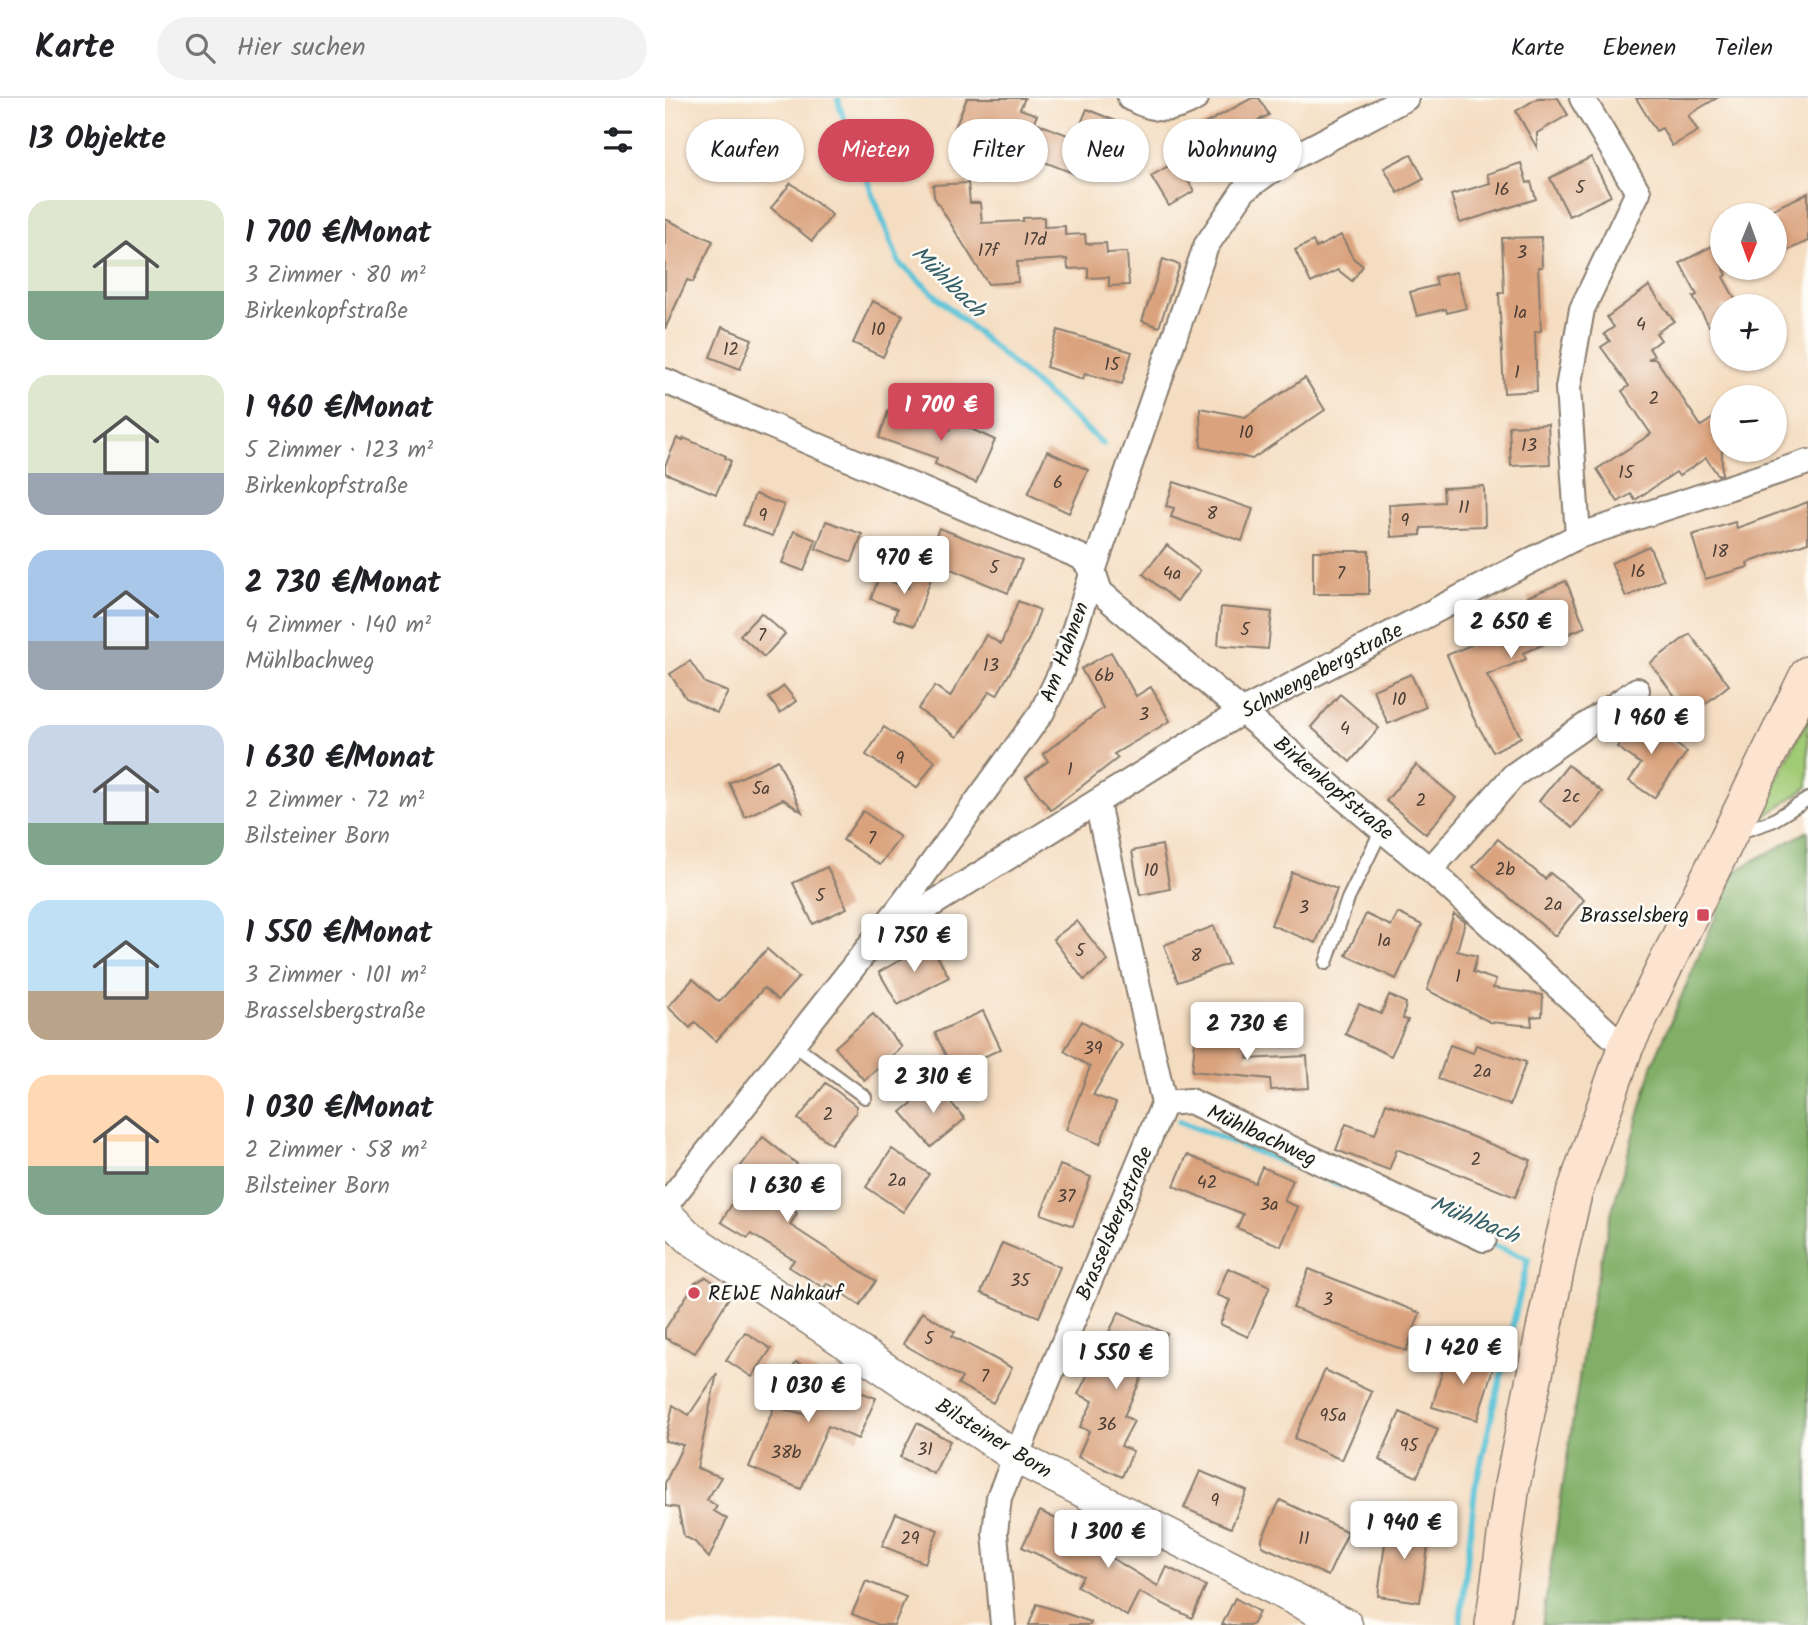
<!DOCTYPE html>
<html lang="de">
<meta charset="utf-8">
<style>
body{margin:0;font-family:Kalam,sans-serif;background:#f2f2f2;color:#202124;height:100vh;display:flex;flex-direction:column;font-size:26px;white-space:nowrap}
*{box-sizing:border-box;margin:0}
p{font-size:23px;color:#757577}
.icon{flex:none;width:38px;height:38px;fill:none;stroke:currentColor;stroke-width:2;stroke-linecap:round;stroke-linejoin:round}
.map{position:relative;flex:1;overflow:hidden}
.panel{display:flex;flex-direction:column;background:#fff;width:665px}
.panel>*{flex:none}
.guide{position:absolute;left:21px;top:21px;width:665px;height:63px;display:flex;gap:14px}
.needle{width:46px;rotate:181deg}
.controls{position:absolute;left:1045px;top:105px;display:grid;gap:14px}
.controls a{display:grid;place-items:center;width:77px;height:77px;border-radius:50%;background:#fff;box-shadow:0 2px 5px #0004;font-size:35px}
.price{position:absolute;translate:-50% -60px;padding:0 16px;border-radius:7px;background:#fff;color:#222;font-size:23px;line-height:46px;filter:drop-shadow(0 2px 4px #0008)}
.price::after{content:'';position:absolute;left:50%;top:42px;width:21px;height:16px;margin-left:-10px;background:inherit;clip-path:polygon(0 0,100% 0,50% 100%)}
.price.active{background:#d1495b;color:#fff}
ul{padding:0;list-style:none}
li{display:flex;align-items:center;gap:21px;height:175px;padding:0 28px}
li span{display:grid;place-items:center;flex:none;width:196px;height:140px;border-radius:21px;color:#555}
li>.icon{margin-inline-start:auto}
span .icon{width:84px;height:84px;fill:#fffc;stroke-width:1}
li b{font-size:30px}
h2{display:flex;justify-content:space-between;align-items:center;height:84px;padding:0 28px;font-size:30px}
.tag{padding:0 24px;border-radius:32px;background:#fff;box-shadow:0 2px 5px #0004;font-size:24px;line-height:63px}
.tag.active{background:#d1495b;color:#fff}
header{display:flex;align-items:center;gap:42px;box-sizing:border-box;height:98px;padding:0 35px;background:#fff;border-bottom:2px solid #e0e0e0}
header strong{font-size:33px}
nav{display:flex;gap:38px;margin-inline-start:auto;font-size:24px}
.search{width:490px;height:63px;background:#f2f2f2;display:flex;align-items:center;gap:18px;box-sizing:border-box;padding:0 24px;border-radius:38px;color:#757577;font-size:26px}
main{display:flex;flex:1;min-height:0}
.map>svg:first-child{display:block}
</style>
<header>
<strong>Karte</strong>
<div class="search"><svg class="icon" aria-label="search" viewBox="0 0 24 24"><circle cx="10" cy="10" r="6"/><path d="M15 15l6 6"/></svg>Hier suchen</div>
<nav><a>Karte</a><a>Ebenen</a><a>Teilen</a></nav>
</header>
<main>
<section class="panel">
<h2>13 Objekte<svg class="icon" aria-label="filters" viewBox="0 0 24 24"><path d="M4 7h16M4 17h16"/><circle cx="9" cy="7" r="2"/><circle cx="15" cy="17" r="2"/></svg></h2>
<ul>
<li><span style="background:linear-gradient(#dfe7d0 65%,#7fa58c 0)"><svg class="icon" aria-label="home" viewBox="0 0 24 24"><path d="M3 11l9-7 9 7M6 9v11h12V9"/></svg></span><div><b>1 700 €/Monat</b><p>3 Zimmer · 80 m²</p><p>Birkenkopfstraße</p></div></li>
<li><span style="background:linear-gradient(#dfe7d0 70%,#9aa5b1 0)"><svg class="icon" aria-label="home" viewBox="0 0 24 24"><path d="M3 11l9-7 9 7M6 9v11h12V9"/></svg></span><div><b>1 960 €/Monat</b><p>5 Zimmer · 123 m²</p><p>Birkenkopfstraße</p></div></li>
<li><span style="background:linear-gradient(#a9c7e8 65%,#9aa5b1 0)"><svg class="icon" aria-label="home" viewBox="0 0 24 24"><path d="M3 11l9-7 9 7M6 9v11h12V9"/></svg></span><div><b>2 730 €/Monat</b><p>4 Zimmer · 140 m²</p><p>Mühlbachweg</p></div></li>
<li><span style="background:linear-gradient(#c9d6e8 70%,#7fa58c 0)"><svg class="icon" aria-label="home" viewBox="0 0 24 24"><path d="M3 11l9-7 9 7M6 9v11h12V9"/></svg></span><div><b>1 630 €/Monat</b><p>2 Zimmer · 72 m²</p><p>Bilsteiner Born</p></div></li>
<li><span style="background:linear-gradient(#bfe0f5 65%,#b9a48a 0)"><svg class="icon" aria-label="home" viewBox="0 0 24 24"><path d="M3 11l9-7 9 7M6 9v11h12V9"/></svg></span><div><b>1 550 €/Monat</b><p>3 Zimmer · 101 m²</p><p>Brasselsbergstraße</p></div></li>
<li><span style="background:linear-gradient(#ffd9b3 65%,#7fa58c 0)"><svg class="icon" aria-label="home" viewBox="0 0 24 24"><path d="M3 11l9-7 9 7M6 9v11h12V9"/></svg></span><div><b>1 030 €/Monat</b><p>2 Zimmer · 58 m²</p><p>Bilsteiner Born</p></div></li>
</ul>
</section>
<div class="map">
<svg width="1143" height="1527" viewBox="0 0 1143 1527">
<rect width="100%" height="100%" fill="#fdfcf7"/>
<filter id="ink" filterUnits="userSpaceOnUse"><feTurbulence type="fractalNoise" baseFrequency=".0143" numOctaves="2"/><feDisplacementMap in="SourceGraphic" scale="14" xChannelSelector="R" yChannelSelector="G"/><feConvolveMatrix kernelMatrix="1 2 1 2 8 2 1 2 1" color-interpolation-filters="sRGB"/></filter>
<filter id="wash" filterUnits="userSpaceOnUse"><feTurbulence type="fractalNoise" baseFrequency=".00686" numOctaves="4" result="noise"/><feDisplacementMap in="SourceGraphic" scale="28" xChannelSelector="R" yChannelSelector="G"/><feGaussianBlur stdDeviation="1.57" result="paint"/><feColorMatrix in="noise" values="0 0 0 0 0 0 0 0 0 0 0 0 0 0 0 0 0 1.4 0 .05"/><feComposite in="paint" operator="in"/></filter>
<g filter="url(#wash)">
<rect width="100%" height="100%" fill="#f5ddc1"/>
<path fill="#a2cb76" stroke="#5f7449" stroke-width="2" d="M1143,619v70l-53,36z"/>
<path fill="#81af67" stroke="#4e6642" stroke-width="2" d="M1143,733v794h-266l45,-300 23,-107 43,-155 82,-192z"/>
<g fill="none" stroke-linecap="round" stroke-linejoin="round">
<g stroke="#5cc4d8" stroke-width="6">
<path d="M173,0l2,10 59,155 204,181"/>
<path d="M514,1023l164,65"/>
<path d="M795,1527l15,-136 53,-230 -42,-17"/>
</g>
</g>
<g id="blocks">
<g fill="#daa37e">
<path d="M302,0h58l-5,11 17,6 -3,7 41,16 12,-29 29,12 -7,17 17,7 -14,33 -33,-14 -4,10 -33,-13 2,-4 -54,-23 -4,10 -32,-14z"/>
<path d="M587,0h7l10,17 -12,6 6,10 -67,38 3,6 -11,6 6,10 -25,15 -18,-30 31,-18 -9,-17z"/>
<path d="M873,0h20l10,17 -31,18v15l-21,-37z"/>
<path d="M971,0h81l-29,17 10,16 -26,15 -10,-18 -6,3z"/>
<path d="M746,56l13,25 -26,14 -14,-25z"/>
<path d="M926,59l20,39 -42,20 -19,-38z"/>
<path d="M856,65l6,20 4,-1 5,17 -76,24 -9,-28 39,-12 -3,-9z"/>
<path d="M126,85l41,32 -20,26 -41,-33z"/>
<path d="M303,85l2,20h10l2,20 41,-2v-3l21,-1v10l21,-1v9l20,-1 1,10 20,-1 1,10 20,-1 2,33 -20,1v-9l-21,1v-10l-20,1 -1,-10 -50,3 1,20 -30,2 -54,-87 -1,-12z"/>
<path d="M1143,95v48l-33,15v-41h-15z"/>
<path d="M0,121l48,22 -20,41 -6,-2 -22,49z"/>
<path d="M676,137l12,23 10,8 -11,15 -14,-11 -27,13 -16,-33 18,-9 3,7z"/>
<path d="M876,139l1,30h-4l3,64 -6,1 2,59 -33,2 -5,-100h5l-2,-55z"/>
<path d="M1047,148l15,29 -4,2 16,29h-17v13l-13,7 -16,-29 4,-2 -17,-32z"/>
<path d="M498,161l17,6 -21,62 -17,-6z"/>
<path d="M791,174l10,36 -19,5 -1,-4 -29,7 -7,-24 27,-7 -2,-8z"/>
<path d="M984,188l25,35 -18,12 5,7 -12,8 5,8 -6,3h8l45,67 21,-14v62l-4,1 -12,-17 -27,18 -3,-4 -41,28 -4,-6 -13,8 -21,-33 54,-35 -29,-43 7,-5 -28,-39 9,-6 -6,-7 10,-7 -7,-10z"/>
<path d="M207,203l31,14 -20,42 -30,-14z"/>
<path d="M57,229l30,12 -12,30 -30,-12z"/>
<path d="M393,232l74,22 -10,32 -37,-11 -2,6 -37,-12z"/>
<path d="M640,280l20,32 -73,49 -51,-12 -1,-39 45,9z"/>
<path d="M224,311l61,21 4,-9 41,19 -19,43 -41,-19 2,-6 -58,-20z"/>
<path d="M883,326l2,40 -39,2 -2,-40z"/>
<path d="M12,340l6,3 1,-3 42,18 -1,2 6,3 -15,33 -51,-21v-7z"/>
<path d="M382,353l41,19 -19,43 -41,-19z"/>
<path d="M509,384l79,27 -11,32 -71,-24 3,-9 -8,-2z"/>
<path d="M819,388l1,40 -64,2v7l-30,2 -2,-32 55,-3 -1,-14z"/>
<path d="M90,396l29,11 -12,31 -29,-11z"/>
<path d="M1143,404v40l-61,21 1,4 -43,12 -13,-44 43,-13 2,6z"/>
<path d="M161,423l36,13 -10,28 -36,-13z"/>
<path d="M274,430l83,32 -14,33 -81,-34z"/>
<path d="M129,433l22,9 -12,31 -22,-8z"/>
<path d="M502,447l33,26 -23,30 -34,-27z"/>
<path d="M984,448l15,34 -38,17 -15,-34z"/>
<rect x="648" y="453" width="56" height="43"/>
<path d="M249,472l18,6 -18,50 -20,-7 3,-10 -26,-10 8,-22 29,11z"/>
<path d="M901,483l19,46 -62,26 3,6 -39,16 34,62 -28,15 -20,-35 -26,-62 89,-37 -9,-21z"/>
<path d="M353,503l22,9 -11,29 -32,56 -7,-4 -33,46 -39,-28 17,-23 15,11 36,-62 15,9z"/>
<path d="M556,509l51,5 -4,37 -50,-4z"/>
<path d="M96,515l24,21 -21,23 -24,-22z"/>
<path d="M1025,536l39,51 -39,31 -40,-53z"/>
<path d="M446,554l25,44 15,-9 19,34 -56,33 4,4 -67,52 -25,-32 22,-17 -5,-7 60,-46 -22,-39z"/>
<path d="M25,563l15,22 23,9 -11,21 -31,-15 -16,-24z"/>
<path d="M746,576l15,33 -38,17 -15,-34z"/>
<path d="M119,588l12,15 -16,12 -11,-15z"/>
<path d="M675,596l39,34 -29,34 -39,-35z"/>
<path d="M974,619l48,35 -33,46 -25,-17 12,-17 -24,-17z"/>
<path d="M219,629l51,34 -18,27 -51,-33z"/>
<path d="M113,662l24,52 -19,-13 -38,18 -16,-34z"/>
<path d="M751,667l40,33 -30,36 -40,-33z"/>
<path d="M903,667l34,27 -29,36 -34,-27z"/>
<path d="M198,713l37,26 -20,28 -37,-25z"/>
<path d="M833,741l47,40 5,-6 34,27 -29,36 -82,-69z"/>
<path d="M497,747l8,44 -30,6 -8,-44z"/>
<path d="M162,769l20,41 -34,16 -20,-41z"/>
<path d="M627,774l45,17 -21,54 -45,-18z"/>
<path d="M733,815l24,12 -26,54 -50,-24 20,-41 25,12z"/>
<path d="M789,816l11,8 -8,29 20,5 -4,16 23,8 -3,8 50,7 -1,21 -11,1 1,9 -42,-4 -63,-32z"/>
<path d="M412,823l31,40 -24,19 -31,-41z"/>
<path d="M549,828l14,38 -50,18 -14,-37z"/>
<path d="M265,845l19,34 -51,28 -19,-33z"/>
<path d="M102,851l32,28 -21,23 -14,-12 -48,53 -21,-19 -5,6 -22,-21 25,-28 26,23z"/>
<path d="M724,897l17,8 -3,16 5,1 -17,36 -46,-22 14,-30 22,10z"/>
<path d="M318,913l18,38 -48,22 -18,-38z"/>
<path d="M208,916l29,33 -38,33 -29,-33z"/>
<path d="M417,923l40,24 -29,50 23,8 -16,41 -34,-14 24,-63 -26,-16z"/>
<path d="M531,934l53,5 -2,22 60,-3 2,32 -38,2 -1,-11 -78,-8z"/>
<path d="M785,947l23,8 3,-8 50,17 -16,43 -72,-26z"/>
<path d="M161,985l30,23v7l-25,31 -33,-25z"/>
<path d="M270,986l30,35 -34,28 -30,-35z"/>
<path d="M721,1005l145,57 -16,37 -118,-48 -8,21 -53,-20 10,-26 29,10z"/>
<path d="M98,1039l34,27 -24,34 24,15 -7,12 86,56 -16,24 -33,-22 -3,5 -35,-21 5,-7 -43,-26 -3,4 -27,-16 27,-44 -11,-7z"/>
<path d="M227,1051l37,25 -26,38 -37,-25z"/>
<path d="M522,1057l68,28 7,-16 31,13 -9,21 14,6 -17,39 -44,-18 6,-14 -69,-28z"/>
<path d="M395,1067l31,12 -18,49 -32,-12z"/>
<path d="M337,1145l58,24 -21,50 -58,-24z"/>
<path d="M563,1170l42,18 -22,51 -28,-13 10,-24 -13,-5z"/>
<path d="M644,1171l111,44 -14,38 -113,-43z"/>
<path d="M41,1179l25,17 -36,59 -30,-15v-9l30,-46z"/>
<path d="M257,1214l33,20 -3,4 60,32 -19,35 -35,-19 4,-6 -59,-34z"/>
<path d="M454,1214l48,22 -16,34 -4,-2 -23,50 10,5 -13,25 12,5 -11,26 -44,-20 11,-26 -9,-4 13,-26 -15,-7z"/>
<path d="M80,1234l26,17 -19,28 -26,-17z"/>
<path d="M783,1253l46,14 -17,55 -45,-13z"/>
<path d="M131,1264l46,23 34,13 -18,41 -30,-13 -27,63 -52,-22 25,-60 35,8 1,-4 -31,-16z"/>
<path d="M660,1272l47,22 -30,68 -48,-21z"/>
<path d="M52,1275l-20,95 24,9 -14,23 10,6 -3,5 13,8 -18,39 -14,-16 -11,-6 -6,-28 -13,-2v-23l18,-38 -18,-4 8,-36 16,10z"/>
<path d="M735,1314l38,17 -21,48 -38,-17z"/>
<path d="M252,1325l33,18 -16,33 -34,-17z"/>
<path d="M535,1373l47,20 -16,37 -47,-20z"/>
<path d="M615,1402l68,32 -20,44 -66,-30v-7z"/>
<path d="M375,1413l52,26 -3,7 69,42 9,-19 39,19 -14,32 -53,-26 -12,24 -50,-30 6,-10 -61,-29z"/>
<path d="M231,1415l42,17 -13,33 -43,-17z"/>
<path d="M723,1422l43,6 -11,76 -42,-6z"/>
<path d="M201,1483l40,16 -12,28h-15l-27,-11z"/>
<path d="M570,1500l24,14 -7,13h-30z"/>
<path d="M372,1506l54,18 -1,3h-61z"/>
</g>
</g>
</g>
<g filter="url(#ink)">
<use href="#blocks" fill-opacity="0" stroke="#887c6e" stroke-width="2"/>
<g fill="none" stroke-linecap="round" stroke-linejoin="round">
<defs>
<g id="service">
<path d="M1072,735l35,-12 36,-22"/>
<path d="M661,865l22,-64 34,-70"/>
<path d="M128,946l72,53"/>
</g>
<g id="minor">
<path d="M465,0c24,13 43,15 66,0"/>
<path d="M0,283l416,176 12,14 7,21 330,278 195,178"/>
<path d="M913,438l-10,-148 14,-79 56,-117 -56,-94"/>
<path d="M432,705l67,300"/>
<path d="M765,772l84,-95 123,-85"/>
<path d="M237,807l9,6h10l322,-200 335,-175 230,-74"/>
<path d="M499,1005l26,-2 294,138"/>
<path d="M0,1108l237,-301 140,-193 19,-40 32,-101 113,-325 38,-56 36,-26 126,-66"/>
<path d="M338,1527l-8,-92 4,-36 165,-394"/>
</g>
<path id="tertiary" d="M0,1115l25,25 326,219 330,168"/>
<path id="secondary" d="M828,1527l19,-140 47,-228 15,-63 51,-146 183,-374"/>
</defs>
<use href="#service" stroke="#887c6e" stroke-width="16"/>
<use href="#minor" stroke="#887c6e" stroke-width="28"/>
<use href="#tertiary" stroke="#887c6e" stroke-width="35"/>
<use href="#secondary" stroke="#887c6e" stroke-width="38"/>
<use href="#service" stroke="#fff" stroke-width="12"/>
<use href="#minor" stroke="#fff" stroke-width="24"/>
<use href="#tertiary" stroke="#fff" stroke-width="32"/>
<use href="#secondary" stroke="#fde4d0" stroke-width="35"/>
</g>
</g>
<g fill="#d1495b" stroke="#fdfcf7" stroke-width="2.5">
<rect x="1031" y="810" width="14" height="14" rx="3.5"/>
<circle cx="29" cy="1195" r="7"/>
</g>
<g text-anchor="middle" stroke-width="5" stroke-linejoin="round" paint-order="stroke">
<g font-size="18" fill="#4c3e34">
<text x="915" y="95">5</text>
<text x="837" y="97">16</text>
<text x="370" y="147">17d</text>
<text x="323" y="158">17f</text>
<text x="857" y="160">3</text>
<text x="855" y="220">1a</text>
<text x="976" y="232">4</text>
<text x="213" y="237">10</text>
<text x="66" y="257">12</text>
<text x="447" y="272">15</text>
<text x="852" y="280">1</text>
<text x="989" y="306">2</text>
<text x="581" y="340">10</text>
<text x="864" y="353">13</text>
<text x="961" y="380">15</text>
<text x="393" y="390">6</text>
<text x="799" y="415">11</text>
<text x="547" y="421">8</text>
<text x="98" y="423">9</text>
<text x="740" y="428">9</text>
<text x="1055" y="459">18</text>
<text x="329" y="475">5</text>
<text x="973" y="479">16</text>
<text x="507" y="481">4a</text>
<text x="676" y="481">7</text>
<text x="580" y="537">5</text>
<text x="97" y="543">7</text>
<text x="326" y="573">13</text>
<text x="439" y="583">6b</text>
<text x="734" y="607">10</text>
<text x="479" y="622">3</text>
<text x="680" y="636">4</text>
<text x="235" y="666">9</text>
<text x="405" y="677">1</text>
<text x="96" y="696">5a</text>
<text x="906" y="704">2c</text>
<text x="756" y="708">2</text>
<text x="207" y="746">7</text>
<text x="840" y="777">2b</text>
<text x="486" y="778">10</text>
<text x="155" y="803">5</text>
<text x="888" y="812">2a</text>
<text x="639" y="815">3</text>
<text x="719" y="848">1a</text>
<text x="415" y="858">5</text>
<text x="531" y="863">8</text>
<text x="793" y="884">1</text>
<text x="428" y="956">39</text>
<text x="817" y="979">2a</text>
<text x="163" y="1022">2</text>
<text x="811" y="1067">2</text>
<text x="232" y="1088">2a</text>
<text x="542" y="1090">42</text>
<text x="401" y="1104">37</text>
<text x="604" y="1112">3a</text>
<text x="355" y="1188">35</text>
<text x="663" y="1207">3</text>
<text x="264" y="1246">5</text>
<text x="320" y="1284">7</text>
<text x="668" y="1323">95a</text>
<text x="442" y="1332">36</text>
<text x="744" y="1353">95</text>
<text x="260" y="1357">31</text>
<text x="121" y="1360">38b</text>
<text x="550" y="1408">9</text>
<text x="245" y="1446">29</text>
<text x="639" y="1446">11</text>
</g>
<g font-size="21" fill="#1c1c1c" stroke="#fdfcf7">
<text transform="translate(399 554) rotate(-70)" y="7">Am Hahnen</text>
<text transform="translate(657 572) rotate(-28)" y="7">Schwengebergstraße</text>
<text transform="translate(669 690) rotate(40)" y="7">Birkenkopfstraße</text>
<text transform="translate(597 1037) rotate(25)" y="7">Mühlbachweg</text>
<text transform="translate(449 1125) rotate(-67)" y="7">Brasselsbergstraße</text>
<text transform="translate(329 1340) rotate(32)" y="7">Bilsteiner Born</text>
</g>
<g font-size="21" fill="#1c1c1c" stroke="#fdfcf7" text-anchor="end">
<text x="1024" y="824">Brasselsberg</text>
<text x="43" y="1202" text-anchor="start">REWE Nahkauf</text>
</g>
<g font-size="23" font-style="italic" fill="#365f67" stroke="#fdfcf7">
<text transform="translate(284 183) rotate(44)" y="8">Mühlbach</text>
<text transform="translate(810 1121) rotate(22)" y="8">Mühlbach</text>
</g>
</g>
</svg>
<div class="controls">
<a><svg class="needle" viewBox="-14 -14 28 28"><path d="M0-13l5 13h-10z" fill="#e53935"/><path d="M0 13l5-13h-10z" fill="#757577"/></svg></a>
<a>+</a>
<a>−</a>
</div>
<b class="price active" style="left:276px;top:345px">1 700 €</b>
<b class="price" style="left:239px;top:498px">970 €</b>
<b class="price" style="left:846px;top:562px">2 650 €</b>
<b class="price" style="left:986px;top:658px">1 960 €</b>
<b class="price" style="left:249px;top:876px">1 750 €</b>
<b class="price" style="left:582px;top:964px">2 730 €</b>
<b class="price" style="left:268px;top:1017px">2 310 €</b>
<b class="price" style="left:122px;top:1126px">1 630 €</b>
<b class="price" style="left:798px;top:1288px">1 420 €</b>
<b class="price" style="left:451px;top:1293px">1 550 €</b>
<b class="price" style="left:143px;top:1326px">1 030 €</b>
<b class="price" style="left:739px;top:1463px">1 940 €</b>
<b class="price" style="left:443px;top:1472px">1 300 €</b>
<div class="guide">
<a class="tag">Kaufen</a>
<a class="tag active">Mieten</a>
<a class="tag">Filter</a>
<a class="tag">Neu</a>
<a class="tag">Wohnung</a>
</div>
</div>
</main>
